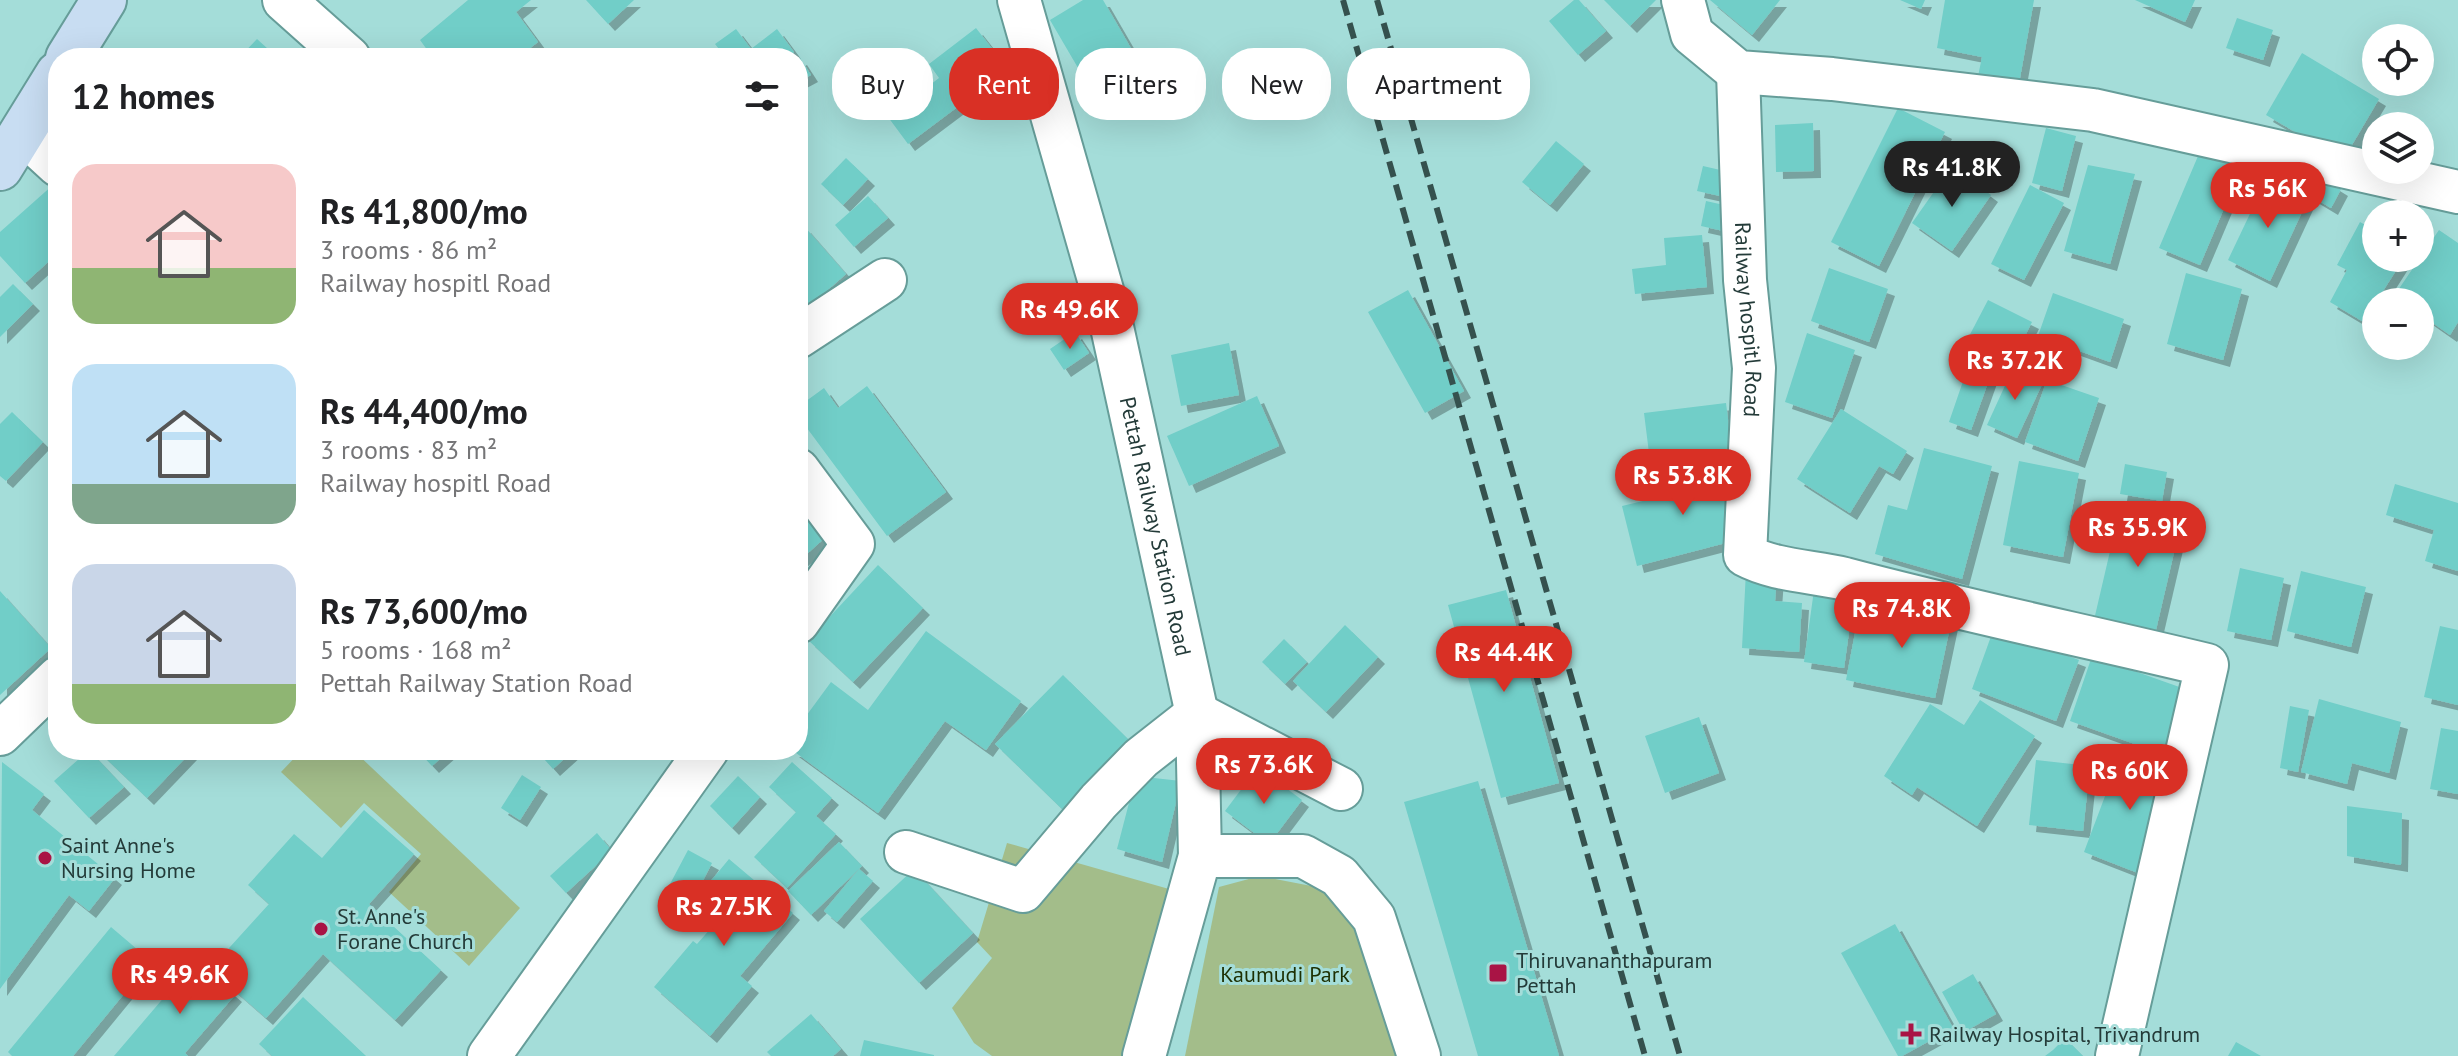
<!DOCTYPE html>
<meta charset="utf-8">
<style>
body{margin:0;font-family:"PT Sans",sans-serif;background:#f6f6f6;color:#202124;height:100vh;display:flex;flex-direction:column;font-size:30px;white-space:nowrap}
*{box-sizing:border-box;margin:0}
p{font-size:26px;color:#757577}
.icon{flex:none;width:44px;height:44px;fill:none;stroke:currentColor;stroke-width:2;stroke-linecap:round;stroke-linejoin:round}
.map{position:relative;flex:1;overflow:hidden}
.side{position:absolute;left:48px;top:48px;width:760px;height:712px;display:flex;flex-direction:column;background:#fff;border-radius:32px;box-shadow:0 8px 32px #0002}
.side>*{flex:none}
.guide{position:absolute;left:832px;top:48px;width:760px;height:72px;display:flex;gap:16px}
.buttons{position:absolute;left:2362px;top:24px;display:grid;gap:16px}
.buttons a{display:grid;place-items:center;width:72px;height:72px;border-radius:50%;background:#fff;box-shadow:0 8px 32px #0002;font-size:40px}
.price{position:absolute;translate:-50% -68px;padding:0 18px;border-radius:28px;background:#d93025;color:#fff;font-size:26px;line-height:52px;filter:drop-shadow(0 2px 4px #0008)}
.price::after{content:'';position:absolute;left:50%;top:48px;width:24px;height:18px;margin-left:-12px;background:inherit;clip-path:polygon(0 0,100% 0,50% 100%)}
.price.selected{background:#222;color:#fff}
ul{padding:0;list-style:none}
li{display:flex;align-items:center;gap:24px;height:200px;padding:0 24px}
li span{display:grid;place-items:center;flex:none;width:224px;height:160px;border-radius:24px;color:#555}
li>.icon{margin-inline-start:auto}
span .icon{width:96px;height:96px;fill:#fffc;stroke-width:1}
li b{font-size:34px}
h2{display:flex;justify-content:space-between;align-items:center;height:96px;padding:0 24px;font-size:34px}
.tag{padding:0 28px;border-radius:32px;background:#fff;box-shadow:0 8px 32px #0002;font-size:28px;line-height:72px}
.tag.selected{background:#d93025;color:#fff}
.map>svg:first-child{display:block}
</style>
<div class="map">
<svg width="2458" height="1056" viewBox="0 0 2458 1056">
<defs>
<filter id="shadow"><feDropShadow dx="7" dy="7" stdDeviation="0" flood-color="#0004"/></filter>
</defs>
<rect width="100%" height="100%" fill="#a4ddd9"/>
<g fill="#a3bd8a">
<path d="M302,750h51l167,158 -51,58 -80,-74 32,-38 -57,-51 -23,25 -60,-56z"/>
<path d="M1007,843l169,48 -50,165h-134l-18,-13 -22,-35 40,-50 -15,-16z"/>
<path d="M1260,876l67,13 46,66 28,101h-216l34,-169z"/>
</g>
<g fill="#71cec8" filter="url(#shadow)">
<path d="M468,0h63l-15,12 22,30 -21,16h-84l-13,-18z"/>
<path d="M586,0h48l-26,24z"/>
<path d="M1083,0h20l33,57 -48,28 -38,-65z"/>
<path d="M1574,0h5l27,31 -28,24 -29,-34z"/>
<path d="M1604,0h52l-26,26z"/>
<path d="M1710,0h70l-28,35z"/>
<path d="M1900,0h25l-4,9z"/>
<path d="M1945,0h89l-16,89 -41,-8 5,-24 -45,-9z"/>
<path d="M2135,0h60l-10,22z"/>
<path d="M2237,18l36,12 -10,30 -37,-12z"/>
<path d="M976,28l32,41 -100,75 -20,-27 51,-39 -10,-14z"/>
<path d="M736,29l15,20 26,-20 17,23 -7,6h-61l-11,-14z"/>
<path d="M257,39l21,19h-39z"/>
<path d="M2302,53l77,46 -36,61 -77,-45z"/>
<path d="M800,58l11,17 -13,7v-23z"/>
<path d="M1898,108l47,24 -66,134 -48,-24z"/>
<path d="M1813,123l1,48 -38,1 -1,-47z"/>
<path d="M2046,128l30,8 -14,55 -30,-8z"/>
<path d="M1556,141l28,23 -34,41 -28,-23z"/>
<path d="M2201,149l41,17 -42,99 -41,-17z"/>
<path d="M846,158l22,21 -25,26 -22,-21z"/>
<path d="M2088,165l47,9 -25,90 -46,-13z"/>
<path d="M1703,166l26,6 -4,25 -28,-6z"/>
<path d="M1952,166l39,29 -39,56 -40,-28z"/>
<path d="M2307,168l34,21 -10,19 -35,-21z"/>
<path d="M2267,178l41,21 -38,82 -42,-21z"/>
<path d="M54,184l4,4v65l-33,30 -25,-27v-24z"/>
<path d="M2030,185l34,18 -40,77 -33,-16z"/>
<path d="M868,196l20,22 -34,29 -19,-22z"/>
<path d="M1706,201l27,6 -5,25 -27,-6z"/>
<path d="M2360,222l16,9v27h28l-28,44 -9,22 -37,-22 17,-32 -10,-5z"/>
<path d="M804,226l42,48 -48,42v-84z"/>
<path d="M2439,230l19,13v79l-8,13 -30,-21v-12h-18l-8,-6z"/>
<path d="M1702,235l5,52 -72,7 -3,-25 34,-4 -2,-27z"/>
<path d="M1829,268l59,21 -19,53 -58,-21z"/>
<path d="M2186,273l56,16 -19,71 -56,-16z"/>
<path d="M13,284l20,20 -33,33v-40z"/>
<path d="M1408,290l56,101 -39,22 -57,-101z"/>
<path d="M2053,293l71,26 -14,43 -72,-26z"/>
<path d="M1988,300l44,22 -23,45 -44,-23z"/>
<path d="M1075,332l14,21 -25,17 -14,-21z"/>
<path d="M1807,333l48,17 -23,68 -47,-16z"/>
<path d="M1229,343l10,52 -58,11 -10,-51z"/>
<path d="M1972,355l23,8 -24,67 -22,-8z"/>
<path d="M2014,366l30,14 -27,58 -30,-13z"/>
<path d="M2047,380l52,18 -21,63 -53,-19z"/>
<path d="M867,386l79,106 -59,44 -89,-120v-9l26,-19 14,20z"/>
<path d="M1257,396l22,50 -90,40 -22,-50z"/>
<path d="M1726,403l7,57 -82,9 -7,-56z"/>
<path d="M1841,409l66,42 -14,23 -14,-8 -29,47 -53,-34z"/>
<path d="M12,412l31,30 -37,39 -6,-5v-52z"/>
<path d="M1924,448l68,18 -30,113 -87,-25 13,-49 19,5z"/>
<path d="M2019,461l60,12 -16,84 -60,-12z"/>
<path d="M1721,463l20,76 -104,27 -15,-60 46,-11 -5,-18z"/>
<path d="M2125,464l42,8 -5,29 -42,-7z"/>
<path d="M798,482l40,44 -40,36z"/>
<path d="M2395,484l63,19v68l-33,-10 9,-31 -48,-15z"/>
<path d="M2121,504l61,14 -27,116 -61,-14z"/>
<path d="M878,565l45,43 -70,74 -45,-42z"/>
<path d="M2240,568l44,10 -13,62 -44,-9z"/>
<path d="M1746,571l31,2 -2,28 27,2 -3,49 -57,-4z"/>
<path d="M2301,571l65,16 -15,60 -64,-16z"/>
<path d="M1506,590l53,193 -58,15 -53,-193z"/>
<path d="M1814,590l40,6 -10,72 -40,-6z"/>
<path d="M0,591l51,57 -51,47z"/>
<path d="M1887,599l66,14 -18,85 -89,-18 10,-52 24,5z"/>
<path d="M1345,625l33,32 -52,55 -33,-31z"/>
<path d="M2440,626l18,4v75l-34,-8z"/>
<path d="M1994,628l85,32 -23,61 -84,-32z"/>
<path d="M926,631l95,70 -35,49 -41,-29 -67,92 -86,-63h6v-23l33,-45 37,28z"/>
<path d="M1284,639l23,23 -22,22 -23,-22z"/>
<path d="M2092,656l93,33 -22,65 -93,-33z"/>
<path d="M1063,675l66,65 -67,69 -67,-65z"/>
<path d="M2319,699l82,23 -12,51 -37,-10 -5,21 -46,-12z"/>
<path d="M1980,700l55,36 -58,90 -60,-39 -5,8 -28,-19 46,-72 34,21z"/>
<path d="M2290,706l19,4 -11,62 -18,-4z"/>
<path d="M1699,717l20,56 -54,20 -20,-57z"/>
<path d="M2441,728l17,3v63l-28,-5z"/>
<path d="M89,750l35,37 -35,31 -35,-37z"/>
<path d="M97,750h92l2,2 -44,46z"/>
<path d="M417,750h33l-18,16z"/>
<path d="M536,750h38l-21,19z"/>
<path d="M2122,751l54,20 -38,102 -54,-21z"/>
<path d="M2036,760l54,6 -7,65 -54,-6z"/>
<path d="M2,762l42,32 -12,16 83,68 -26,33 -20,-16 -69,94z"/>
<path d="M792,762l40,36 -16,18 20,18 -49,54 -33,-31 42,-45 -27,-25z"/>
<path d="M1258,767l44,33 -33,44 -44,-33z"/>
<path d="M522,775l19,12 -21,33 -19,-12z"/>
<path d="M738,776l22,21 -28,31 -22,-22z"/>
<path d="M1136,776l45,5 -19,81 -45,-13z"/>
<path d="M1478,781l81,275h-81l-74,-254z"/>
<path d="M2347,806l55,7 -1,52 -54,-9z"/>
<path d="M364,810l50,44 -45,50 72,66 -46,50 -72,-66 -57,64 -56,-49 59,-65 -21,-19 46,-51 28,24z"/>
<path d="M597,833l15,18 -46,42 -16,-17z"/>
<path d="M839,842l23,24 -51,49 -23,-24z"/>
<path d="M688,850l24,13 -28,54 -24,-14z"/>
<path d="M729,859l64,54 -53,63 12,10 -42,50 -56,-49 39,-46 4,3 22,-25 -23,-20z"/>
<path d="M859,869l14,12 -36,41 -13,-11z"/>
<path d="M914,869l59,64 -54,50 -59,-64z"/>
<path d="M1895,924l58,104 -51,28h-4l-57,-103z"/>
<path d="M111,927l40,34 -78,95h-61l-4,-4z"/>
<path d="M195,961l40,34 -50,58 3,3h-74z"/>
<path d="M1973,974l23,40 -32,18 -22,-40z"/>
<path d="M303,997l63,59h-94l-13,-12z"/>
<path d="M811,1014l30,35 -8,7h-62l-4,-4z"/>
<path d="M2065,1038l18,18h-38l8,-6z"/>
<path d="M864,1040l70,15v1h-74z"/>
<path d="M2236,1042l25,14h-33z"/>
</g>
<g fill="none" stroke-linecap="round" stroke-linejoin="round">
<defs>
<g id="street">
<path d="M284,0l65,58"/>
<path id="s1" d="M1019,0l91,318 87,396 3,142 -56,200"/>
<path d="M1683,0l9,34 46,38 94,7 261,31 365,82"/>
<path id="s2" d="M1738,72l7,208 9,88 -9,187c30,16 67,16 100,24 120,32 242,57 362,86l-90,391"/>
<path d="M22,132l36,33"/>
<path d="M798,337l87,-57"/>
<path d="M798,470l55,74 -55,78"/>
<path d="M0,734l58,-56"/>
<path d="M906,852l117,39 76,-90 42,-43 56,-44 144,75"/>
<path d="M1200,856h103l36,20 35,42 45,138"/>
<path d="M489,1056l218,-306"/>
</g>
<g id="secondary">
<path d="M68,58l36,-58"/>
<path d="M0,168l58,-94"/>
</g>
</defs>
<use href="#street" stroke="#669d99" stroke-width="46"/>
<use href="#secondary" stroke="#669d99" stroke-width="48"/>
<use href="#street" stroke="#fff" stroke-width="42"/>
<use href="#secondary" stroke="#c8ddf2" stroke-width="44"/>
<g stroke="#35514e" stroke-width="6" stroke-dasharray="16 8" stroke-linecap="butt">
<path d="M1343,0l302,1056"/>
<path d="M1377,0l303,1056"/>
</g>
</g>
<g fill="#a91445" stroke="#a4ddd9" stroke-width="3">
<circle cx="45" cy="858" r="8"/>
<circle cx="321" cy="929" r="8"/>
<rect x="1488" y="963" width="20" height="20" rx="4"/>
<path d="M1907 1022h8v8h8v8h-8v8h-8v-8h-8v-8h8z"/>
</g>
<g text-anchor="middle" stroke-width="6" stroke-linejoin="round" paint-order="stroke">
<g font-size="22" fill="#243b39" stroke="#a4ddd9">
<text dy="8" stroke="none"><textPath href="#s2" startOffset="248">Railway hospitl Road</textPath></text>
<text dy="8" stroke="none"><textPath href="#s1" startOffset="544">Pettah Railway Station Road</textPath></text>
</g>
<g font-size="22" fill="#243b39" stroke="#a4ddd9" text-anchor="start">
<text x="61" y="853">Saint Anne's<tspan x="61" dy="25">Nursing Home</tspan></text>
<text x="337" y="924">St. Anne's<tspan x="337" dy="25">Forane Church</tspan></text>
<text x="1516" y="968">Thiruvananthapuram<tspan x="1516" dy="25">Pettah</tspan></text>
<text x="1929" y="1042">Railway Hospital, Trivandrum</text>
</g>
<g font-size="22" fill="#1d3003" stroke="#a4ddd9">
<text x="1285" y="982">Kaumudi Park</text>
</g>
</g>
</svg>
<div class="buttons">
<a><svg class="icon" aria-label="locate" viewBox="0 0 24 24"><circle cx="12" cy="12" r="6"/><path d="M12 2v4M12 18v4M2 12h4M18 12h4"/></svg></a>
<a><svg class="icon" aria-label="layers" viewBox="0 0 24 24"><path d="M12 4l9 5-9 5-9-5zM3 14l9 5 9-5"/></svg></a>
<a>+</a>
<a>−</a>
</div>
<b class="price selected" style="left:1952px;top:209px">Rs 41.8K</b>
<b class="price" style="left:2268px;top:230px">Rs 56K</b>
<b class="price" style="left:1070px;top:351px">Rs 49.6K</b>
<b class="price" style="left:2015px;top:402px">Rs 37.2K</b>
<b class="price" style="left:1683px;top:517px">Rs 53.8K</b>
<b class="price" style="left:2138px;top:569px">Rs 35.9K</b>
<b class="price" style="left:1902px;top:650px">Rs 74.8K</b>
<b class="price" style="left:1504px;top:694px">Rs 44.4K</b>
<b class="price" style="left:1264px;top:806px">Rs 73.6K</b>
<b class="price" style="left:2130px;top:812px">Rs 60K</b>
<b class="price" style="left:724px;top:948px">Rs 27.5K</b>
<b class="price" style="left:180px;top:1016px">Rs 49.6K</b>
<div class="guide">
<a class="tag">Buy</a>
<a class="tag selected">Rent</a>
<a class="tag">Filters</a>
<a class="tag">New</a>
<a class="tag">Apartment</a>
</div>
<section class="side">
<h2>12 homes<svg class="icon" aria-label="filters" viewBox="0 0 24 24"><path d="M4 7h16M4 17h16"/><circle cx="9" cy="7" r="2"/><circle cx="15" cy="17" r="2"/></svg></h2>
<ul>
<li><span style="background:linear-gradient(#f6c9c9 65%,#8fb573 0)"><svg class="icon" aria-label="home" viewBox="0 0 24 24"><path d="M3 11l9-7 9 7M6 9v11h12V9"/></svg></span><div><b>Rs 41,800/mo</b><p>3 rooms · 86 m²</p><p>Railway hospitl Road</p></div></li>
<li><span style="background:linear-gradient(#bfe0f5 75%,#7fa58c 0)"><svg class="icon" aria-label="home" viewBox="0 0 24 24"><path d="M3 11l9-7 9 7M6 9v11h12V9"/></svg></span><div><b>Rs 44,400/mo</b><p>3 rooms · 83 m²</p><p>Railway hospitl Road</p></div></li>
<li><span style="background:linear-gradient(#c9d6e8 75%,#8fb573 0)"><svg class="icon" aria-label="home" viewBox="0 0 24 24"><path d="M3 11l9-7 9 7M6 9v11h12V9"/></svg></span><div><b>Rs 73,600/mo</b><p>5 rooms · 168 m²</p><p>Pettah Railway Station Road</p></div></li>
</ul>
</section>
</div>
